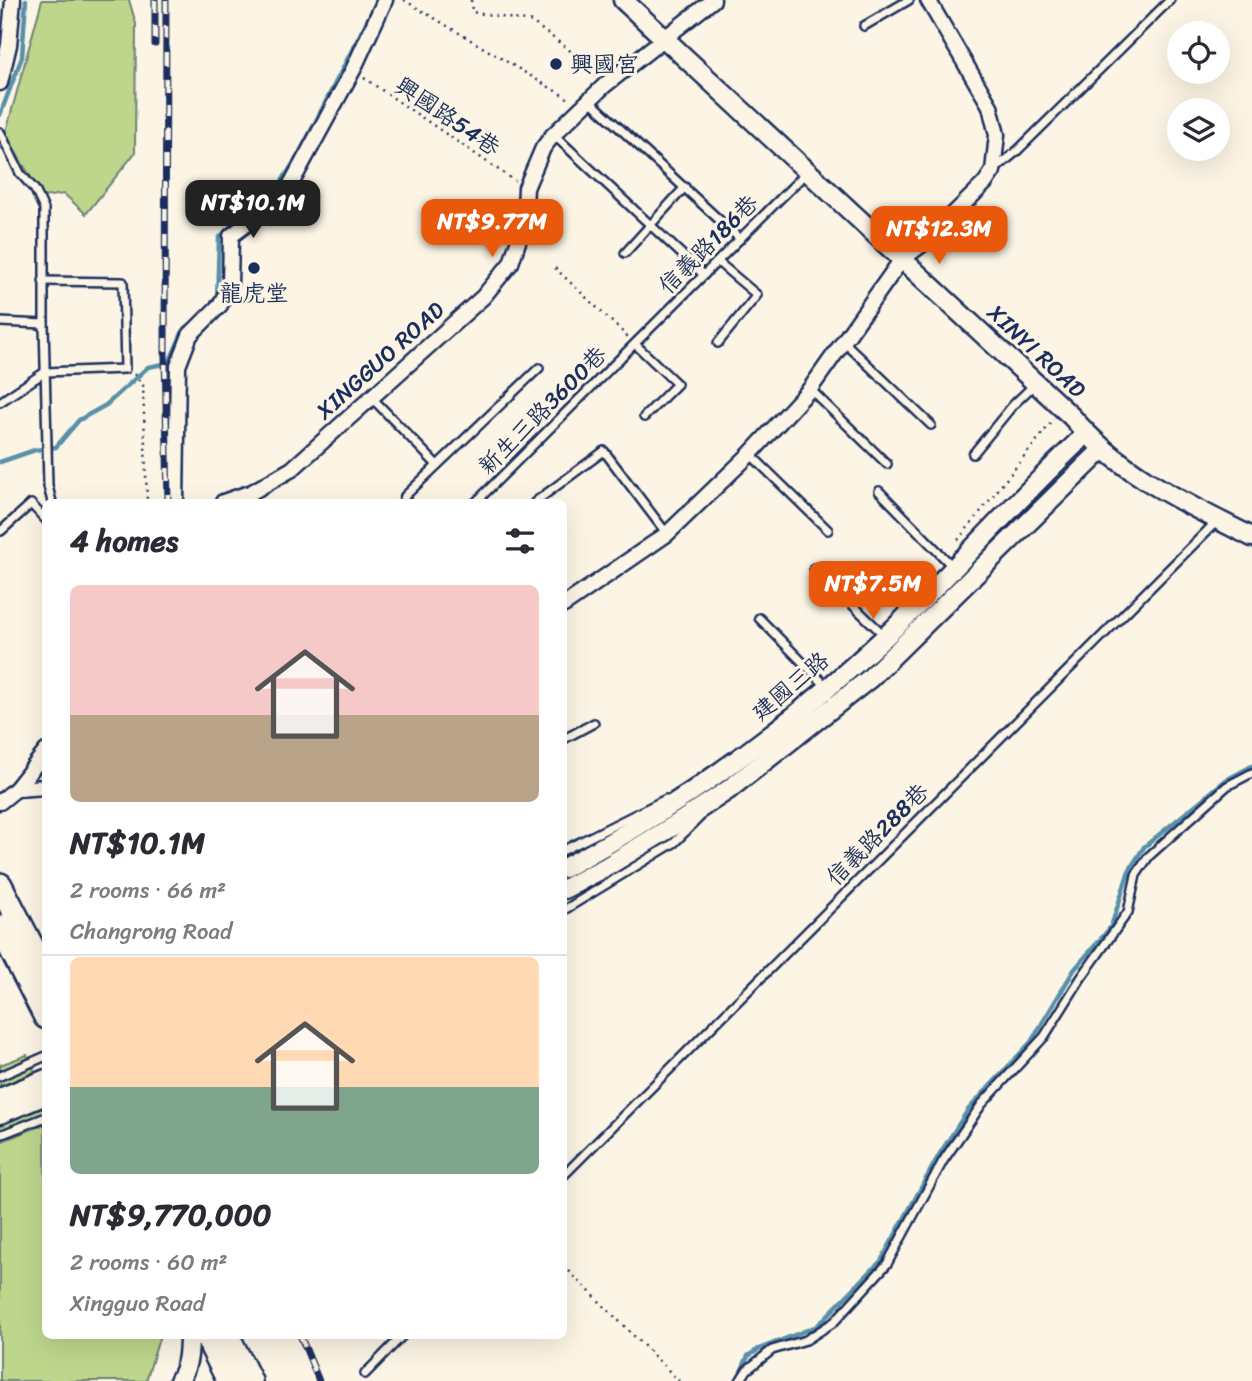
<!DOCTYPE html>
<meta charset="utf-8">
<style>
body{margin:0;font-family:Sriracha,"LXGW WenKai TC",sans-serif;background:#f7f7f7;color:#2b2b33;height:100vh;display:flex;flex-direction:column;font-size:26px;white-space:nowrap}
*{box-sizing:border-box;margin:0}
p{font-size:23px;color:#7c7c81}
.icon{flex:none;width:38px;height:38px;fill:none;stroke:currentColor;stroke-width:2;stroke-linecap:round;stroke-linejoin:round}
.map{position:relative;flex:1;overflow:hidden}
.side{position:absolute;left:42px;top:499px;width:525px;height:840px;display:flex;flex-direction:column;background:#fff;border-radius:10px;box-shadow:0 7px 28px #0002}
.side>*{flex:none}
.fabs{position:absolute;left:1167px;top:21px;display:grid;gap:14px}
.fabs a{display:grid;place-items:center;width:63px;height:63px;border-radius:50%;background:#fff;box-shadow:0 7px 28px #0002;font-size:35px}
.price{position:absolute;translate:-50% -60px;padding:0 16px;border-radius:14px;background:#ea580c;color:#fff;font-size:23px;line-height:46px;filter:drop-shadow(0 2px 4px #0008)}
.price::after{content:'';position:absolute;left:50%;top:42px;width:21px;height:16px;margin-left:-10px;background:inherit;clip-path:polygon(0 0,100% 0,50% 100%)}
.price.on{background:#222;color:#fff}
ul{padding:0;list-style:none}
li{display:grid;align-content:center;gap:14px;height:371px;padding:0 28px}
li+li{border-top:2px solid #e1e1e2}
li span{display:grid;place-items:center;height:217px;border-radius:10px;color:#555}
li>.icon{margin-inline-start:auto}
span .icon{width:126px;height:126px;fill:#fffc;stroke-width:1}
li b{font-size:30px}
h2{display:flex;justify-content:space-between;align-items:center;height:84px;padding:0 28px;font-size:30px}
.map>svg:first-child{display:block}
</style>
<div class="map">
<svg width="1252" height="1381" viewBox="0 0 1252 1381">
<rect width="100%" height="100%" fill="#fcf5e5"/>
<filter id="ink" filterUnits="userSpaceOnUse"><feTurbulence type="fractalNoise" baseFrequency=".0143" numOctaves="2"/><feDisplacementMap in="SourceGraphic" scale="14" xChannelSelector="R" yChannelSelector="G"/><feConvolveMatrix kernelMatrix="1 2 1 2 8 2 1 2 1" color-interpolation-filters="sRGB"/></filter>
<g filter="url(#ink)">
<g fill="#bdd68c" stroke="#6c8275" stroke-width="2">
<path d="M42,0h87l7,24 -1,129 -49,61 -22,-20 -21,3 -38,-62z"/>
<path d="M27,1055l18,39v21l-45,18v-68z"/>
<path d="M45,1124l1,211h114l-14,46h-146v-239z"/>
</g>
<g fill="none" stroke-linecap="round" stroke-linejoin="round">
<g stroke="#5890a9" stroke-width="4.5">
<path d="M0,115l22,-58 4,-57"/>
<path d="M217,301l2,-63 20,-20 35,-24 24,-38 77,-151"/>
<path d="M0,462l35,-12 21,-3 23,-27 27,-15 42,-38 21,-4 15,-34 11,-8"/>
<path d="M737,1381l11,-25 11,-7 58,-23 64,-65 58,-106 29,-45 63,-68 43,-72 37,-43 18,-56 15,-24 82,-67 26,-14"/>
</g>
<defs>
<g id="service">
<path d="M864,26l45,-26"/>
<path d="M589,100l151,139"/>
<path d="M0,132l20,41 15,17 9,19v115l4,162 4,16"/>
<path d="M554,135l150,140"/>
<path d="M994,170l23,-19 153,-151"/>
<path d="M625,253l60,-66"/>
<path d="M718,262l39,33 -39,48"/>
<path d="M0,322l44,2"/>
<path d="M844,342l87,83"/>
<path d="M635,344l42,40 -33,33"/>
<path d="M810,389l77,75"/>
<path d="M372,398l65,67"/>
<path d="M0,402l45,-30 80,-3 -2,-87 -80,-1"/>
<path d="M750,454l78,76"/>
<path d="M973,454l40,-49 22,-21"/>
<path d="M879,491l74,76"/>
<path d="M403,502l2,-6 134,-128"/>
<path d="M476,502l331,-330"/>
<path d="M535,502l69,-51 63,83"/>
<path d="M1,531l30,-27 15,16"/>
<path d="M814,568l71,68"/>
<path d="M759,618l68,69"/>
<path d="M564,739l30,-16"/>
<path d="M564,850l102,-51"/>
<path d="M564,910l110,-67 27,-27"/>
<path d="M0,1076l46,-20"/>
<path d="M0,1135l46,-18"/>
<path d="M564,1175l652,-653"/>
<path d="M365,1374l38,-39"/>
<path d="M740,1381l7,-11 25,-20 34,-10 28,-18 53,-58 56,-103 39,-57 62,-67 37,-59 47,-66 8,-37 13,-19 78,-70 25,-13"/>
</g>
<g id="minor">
<path d="M0,83l9,-38 4,-45"/>
<path d="M176,502l2,-136 12,-31 30,-30 10,-19 1,-50 54,-41 68,-125 32,-70"/>
<path d="M223,502l29,-10 40,-23 191,-172 28,-34 9,-27 5,-29 1,-19 17,-40 10,-13 52,-50 108,-85"/>
<path d="M564,605l103,-71 83,-80 60,-65 92,-130 22,-16 61,-60 8,-12 4,-36 -7,-29 -62,-106"/>
<path d="M16,789l30,-2"/>
<path d="M0,802l16,-13 30,-38"/>
</g>
<g id="tertiary">
<path d="M623,0l449,417c48,57 115,87 180,120"/>
<path d="M564,868c117,-62 224,-140 321,-231 69,-66 132,-138 201,-203"/>
<path d="M564,889l42,-22 69,-42 53,-35 141,-111 234,-230"/>
<path d="M0,1098l46,-19"/>
<path d="M0,1114l46,-19"/>
<path d="M179,1381c9,-15 10,-28 10,-46"/>
</g>
<g id="primary">
<path d="M0,885l46,89"/>
<path d="M0,927l46,90"/>
<path d="M206,1335l23,46"/>
<path d="M227,1335l23,46"/>
</g>
</defs>
<use href="#service" stroke="#1b2f5e" stroke-width="12"/>
<use href="#minor" stroke="#1b2f5e" stroke-width="19"/>
<use href="#tertiary" stroke="#1b2f5e" stroke-width="23"/>
<use href="#primary" stroke="#1b2f5e" stroke-width="28"/>
<g stroke="#1b2f5e" stroke-width="2.5" stroke-dasharray="2 5" stroke-linecap="butt">
<path d="M404,0l165,99"/>
<path d="M471,0l1,12 60,10 48,36 17,18"/>
<path d="M364,78l151,103"/>
<path d="M555,268l73,69"/>
<path d="M134,374l9,11 4,117"/>
<path d="M958,540l96,-121"/>
<path d="M564,1266l115,115"/>
</g>
<use href="#service" stroke="#fcf5e5" stroke-width="7"/>
<use href="#minor" stroke="#fcf5e5" stroke-width="14"/>
<use href="#tertiary" stroke="#fcf5e5" stroke-width="18"/>
<use href="#primary" stroke="#fcf5e5" stroke-width="23"/>
<defs>
<g id="rail">
<path d="M155,0v44"/>
<path d="M166,0l-1,355 3,147"/>
<path d="M300,1335l19,46"/>
</g>
</defs>
<use href="#rail" stroke="#1b2f5e" stroke-width="7"/>
<use href="#rail" stroke="#fcf5e5" stroke-width="4.5" stroke-dasharray="13" stroke-linecap="butt"/>
</g>
</g>
<g fill="#1b2f5e" stroke="#fcf5e5" stroke-width="2.5">
<circle cx="556" cy="64" r="7"/>
<circle cx="254" cy="268" r="7"/>
</g>
<g text-anchor="middle" stroke-width="6" stroke-linejoin="round" paint-order="stroke">
<g font-size="23" fill="#1b2f5e" stroke="#fcf5e5" text-anchor="start">
<text x="570" y="72">興國宮</text>
<text x="254" y="301" text-anchor="middle">龍虎堂</text>
</g>
<g font-size="23" fill="#1b2f5e" stroke="#fcf5e5">
<text transform="translate(448 116) rotate(34)" y="8">興國路54巷</text>
<text transform="translate(708 244) rotate(-45)" y="8">信義路186巷</text>
<text transform="translate(1037 351) rotate(43)" y="8">XINYI ROAD</text>
<text transform="translate(380 360) rotate(-42)" y="8">XINGGUO ROAD</text>
<text transform="translate(542 410) rotate(-45)" y="8">新生三路3600巷</text>
<text transform="translate(790 686) rotate(-40)" y="8">建國三路</text>
<text transform="translate(877 834) rotate(-45)" y="8">信義路288巷</text>
</g>
</g>
</svg>
<div class="fabs">
<a><svg class="icon" aria-label="locate" viewBox="0 0 24 24"><circle cx="12" cy="12" r="6"/><path d="M12 2v4M12 18v4M2 12h4M18 12h4"/></svg></a>
<a><svg class="icon" aria-label="layers" viewBox="0 0 24 24"><path d="M12 4l9 5-9 5-9-5zM3 14l9 5 9-5"/></svg></a>
</div>
<b class="price on" style="left:253px;top:240px">NT$10.1M</b>
<b class="price" style="left:492px;top:259px">NT$9.77M</b>
<b class="price" style="left:939px;top:266px">NT$12.3M</b>
<b class="price" style="left:873px;top:621px">NT$7.5M</b>
<section class="side">
<h2>4 homes<svg class="icon" aria-label="filters" viewBox="0 0 24 24"><path d="M4 7h16M4 17h16"/><circle cx="9" cy="7" r="2"/><circle cx="15" cy="17" r="2"/></svg></h2>
<ul>
<li><span style="background:linear-gradient(#f6c9c9 60%,#b9a48a 0)"><svg class="icon" aria-label="home" viewBox="0 0 24 24"><path d="M3 11l9-7 9 7M6 9v11h12V9"/></svg></span><div><b>NT$10.1M</b><p>2 rooms · 66 m²</p><p>Changrong Road</p></div></li>
<li><span style="background:linear-gradient(#ffd9b3 60%,#7fa58c 0)"><svg class="icon" aria-label="home" viewBox="0 0 24 24"><path d="M3 11l9-7 9 7M6 9v11h12V9"/></svg></span><div><b>NT$9,770,000</b><p>2 rooms · 60 m²</p><p>Xingguo Road</p></div></li>
</ul>
</section>
</div>
